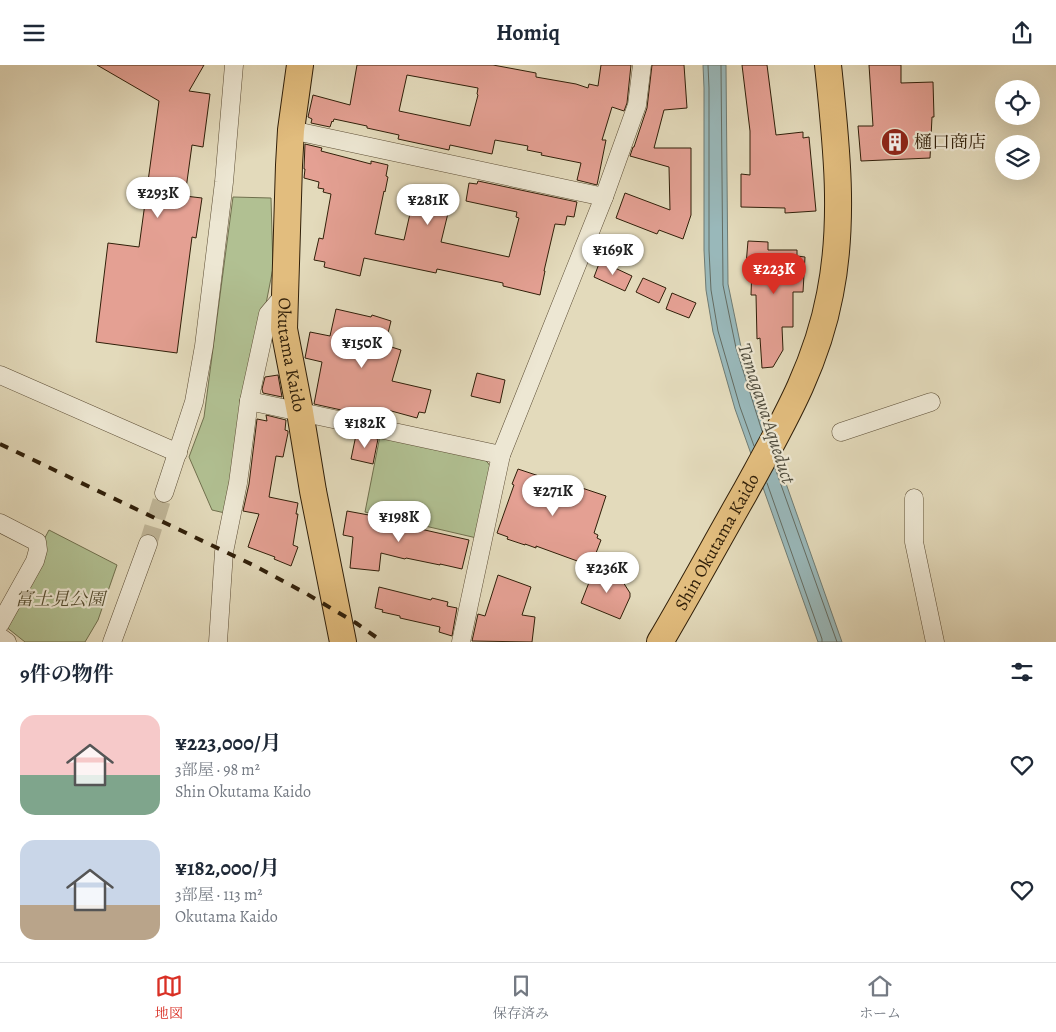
<!DOCTYPE html>
<html lang="ja">
<meta charset="utf-8">
<style>
body{margin:0;font-family:Alegreya,"Noto Serif JP",serif;background:#f6f6f7;color:#1f2937;height:100vh;display:flex;flex-direction:column;font-size:19px;white-space:nowrap}
*{box-sizing:border-box;margin:0}
p{font-size:16px;color:#747a83}
.icon{flex:none;width:28px;height:28px;fill:none;stroke:currentColor;stroke-width:2;stroke-linecap:round;stroke-linejoin:round}
.map{position:relative;height:577px;overflow:hidden}
.sheet{display:flex;flex-direction:column;background:#fff;flex:1}
.sheet>*{flex:none}
.controls{position:absolute;left:995px;top:15px;display:grid;gap:10px}
.controls a{display:grid;place-items:center;width:45px;height:45px;border-radius:50%;background:#fff;box-shadow:0 5px 20px #0002;font-size:25px}
.price{position:absolute;translate:-50% -42px;padding:0 11px;border-radius:18px;background:#fff;color:#222;font-size:16px;line-height:32px;filter:drop-shadow(0 1px 2px #0008)}
.price::after{content:'';position:absolute;left:50%;top:30px;width:15px;height:11px;margin-left:-8px;background:inherit;clip-path:polygon(0 0,100% 0,50% 100%)}
.price.active{background:#d93025;color:#fff}
ul{padding:0;list-style:none}
li{display:flex;align-items:center;gap:15px;height:125px;padding:0 20px}
li span{display:grid;place-items:center;flex:none;width:140px;height:100px;border-radius:15px;color:#555}
li>.icon{margin-inline-start:auto}
span .icon{width:60px;height:60px;fill:#fffc;stroke-width:1}
li b{font-size:21px}
h2{display:flex;justify-content:space-between;align-items:center;height:60px;padding:0 20px;font-size:21px}
header{display:flex;justify-content:space-between;align-items:center;height:65px;padding:0 20px;background:#fff;font-size:22px;font-weight:600}
.tabs{display:flex;justify-content:space-around;align-items:center;height:70px;border-top:1px solid #e0e1e3;background:#fff;font-size:14px;color:#747a83}
.tabs a{display:grid;justify-items:center;gap:2px}
.tabs .active{color:#d93025}
.map>svg:first-child{display:block}
</style>
<header><svg class="icon" aria-label="menu" viewBox="0 0 24 24"><path d="M4 6h16M4 12h16M4 18h16"/></svg>Homiq<svg class="icon" aria-label="share" viewBox="0 0 24 24"><path d="M12 15V3M7 8l5-5 5 5M5 13v7h14v-7"/></svg></header>
<div class="map">
<svg width="1056" height="577" viewBox="0 0 1056 577">
<rect width="100%" height="100%" fill="#e3dabb"/>
<filter id="stains"><feTurbulence type="fractalNoise" baseFrequency=".004" numOctaves="4"/><feColorMatrix values="0 0 0 0 .2 0 0 0 0 .09 0 0 0 0 .02 0 0 0 .5 -.17"/></filter>
<radialGradient id="worn" r=".72"><stop offset=".6" stop-color="#630" stop-opacity="0"/><stop offset="1" stop-color="#630" stop-opacity=".3"/></radialGradient>
<g fill="#b1c092" stroke="#70704e">
<path d="M233,132l38,1 2,70 -48,245 -13,-3 -23,-53 15,-40z"/>
<path d="M380,371l104,23 4,4 4,6 -11,70 -116,-27z"/>
<path d="M49,465l68,35 -19,55 -13,22h-60l-25,-20z"/>
</g>
<path fill="#99b8ba" stroke="#6f7b73" d="M703,0h23v2l2,217 13,63 18,60 83,235h-24l-83,-233 -22,-77 -7,-42 -2,-40v-162z"/>
<g fill="none" stroke-linecap="round" stroke-linejoin="round">
<g stroke="#646c62" stroke-width="1">
<path d="M708,0l1,23v162l2,40 7,41 22,76 14,39"/>
<path d="M721,0l2,220 13,63 26,83"/>
<path d="M775,403l62,174"/>
<path d="M767,418l55,156v3"/>
</g>
</g>
<g fill="#e4a093" stroke="#301f09" fill-rule="evenodd">
<path d="M97,0h107l-15,26 21,3 -7,53 -11,-2 -7,51 17,2 -6,40 -4,-1 -15,116 -81,-11 12,-99 31,4 20,-146z"/>
<path d="M357,0h136l43,8v4l40,7 12,4 1,-4 9,2 3,-21h30l-4,38 -3,8 -12,-4 -10,33h4l-9,45 -20,-5 4,-17 -40,-8 1,-2 -15,-3 1,-4 -33,-6 -3,14 -42,-9 -1,5 -51,-11 1,-4 -32,-7v-2l-33,-7 -1,3 -1,-1 -2,6 -19,-4 1,-4 -4,-2 5,-22 37,10zM407,10l71,13 -1,6 1,1 -8,31 -71,-15z"/>
<path d="M652,0h32l3,43 -23,2 -10,38h37v67l-8,24 -24,-9 -2,4 -41,-16 9,-25 45,17 -1,-43 -39,-11 3,-9h1l13,-39z"/>
<path d="M742,0h25l9,70 27,-3v6l6,-1 7,74 -31,2v-5l-44,-1v-33l9,1v-44z"/>
<path d="M869,0h32v18l32,-1 1,35h-2l-2,41 -69,3 -3,-35h15z"/>
<path d="M305,79l17,4 -1,3 50,13v-3l17,4 -2,11 2,1 -3,15 -1,-1 -9,43 29,6 10,-44 36,9 -9,37 68,15 10,-39 -3,-1 1,-5 -51,-11 3,-18 8,1 1,-3 99,21 -3,15 -7,-1 -2,9 -10,-1 -11,47h1l-5,24 -37,-9v-3l-66,-14 -1,4 -72,-15 -4,18 -36,-9 1,-5 -11,-2 5,-22 4,1 8,-45 -8,-2 1,-3 -6,-1 1,-6 -15,-4 1,-9h-1z"/>
<path d="M748,176l20,1v8h29v6l8,1 -2,35h-10v35h-11l1,23 -10,17 -11,1 -2,-30 -3,1 -1,-44h-5l1,-29 -6,-1z"/>
<path d="M600,196l32,15 -7,15 -31,-14z"/>
<path d="M643,213l23,10 -7,15 -23,-11z"/>
<path d="M672,228l24,10 -7,15 -23,-9z"/>
<path d="M336,244l35,8 1,-2 19,6 -6,24 16,5 -9,31 39,9 -6,23 -6,-1 -2,6 -33,-9 -2,10 -68,-15 8,-42 -17,-4 5,-26 20,4z"/>
<path d="M477,308l28,7 -5,23 -29,-7z"/>
<path d="M278,310l4,22 -19,-4 -1,-4 3,-12z"/>
<path d="M266,350l20,5 -1,10 3,1v2l-5,24 -7,-1 -7,41 29,6 -2,11h2l-5,31 5,2 -7,19 -17,-7 1,-2 -27,-10 11,-33 -16,-3 6,-27 8,-65 10,2z"/>
<path d="M356,370l22,4 -5,25 -22,-5z"/>
<path d="M518,404l63,21 1,-2 24,8 -12,37 4,2 -1,3 4,2 -10,26 -55,-20v2l-11,-4v1l-18,-6 1,-2 -11,-4 17,-48 -2,-1z"/>
<path d="M347,446l38,7v3l84,19 -7,29 -22,-5v1l-34,-7 -1,1 -24,-6 -2,18 -29,-3 3,-31 -10,-2z"/>
<path d="M595,502l11,6 6,1 5,3 3,3 3,2 7,11v4l-10,22 -39,-16z"/>
<path d="M498,510l33,12 -9,28 13,2 -3,25 -60,-1 6,-27 7,2z"/>
<path d="M379,522l52,13 1,-2 16,4 -1,4 10,2 -5,28 -13,-4 1,-5 -40,-9v-2l-18,-4 1,-2 -8,-2z"/>
</g>
<g fill="none" stroke-linecap="round" stroke-linejoin="round">
<path stroke="#bfb597" stroke-width="18" stroke-dasharray="18 9" stroke-linecap="butt" d="M148,479l16,-51"/>
<defs>
<g id="minor">
<path d="M291,65l313,67"/>
<path d="M0,310l178,78"/>
<path d="M249,336l252,54"/>
<path d="M841,367l90,-30"/>
<path d="M164,428l30,-91 10,-56 20,-164 10,-117"/>
<path d="M914,433v44l21,100"/>
<path d="M0,458l37,19 1,8 -3,11 -35,63"/>
<path d="M0,572l7,5"/>
<path d="M112,577l36,-98"/>
<path d="M218,577l6,-90 14,-69 11,-82 19,-87 17,-20"/>
<path d="M461,577l40,-187 103,-258 33,-92 5,-40"/>
</g>
<g id="primary">
<path id="s1" d="M300,0l-9,65 -2,35 -5,164 16,83 13,79 30,151"/>
<path id="s2" d="M660,577c29,-49 56,-99 84,-148 36,-66 72,-125 86,-200 15,-75 6,-153 -2,-229"/>
</g>
</defs>
<use href="#minor" stroke="#5d4e36" stroke-width="19"/>
<use href="#primary" stroke="#301f09" stroke-width="28"/>
<use href="#minor" stroke="#ede7d3" stroke-width="18"/>
<use href="#primary" stroke="#e2bd7e" stroke-width="26"/>
<path stroke="#301f09" stroke-width="4" stroke-dasharray="9 9" stroke-linecap="butt" d="M0,379l253,121 54,29 49,29 27,19"/>
</g>
<defs>
<symbol id="building-disc" viewBox="-11 -11 22 22"><circle r="9.5" fill="#8f2418" stroke="#ede7d3"/><path d="M-4-6H4V6H1V3H-1V6H-4ZM-2.5-4.3h1.7v1.8h-1.7ZM.8-4.3h1.7v1.8H.8ZM-2.5-1h1.7V.8h-1.7ZM.8-1h1.7V.8H.8Z" fill="#fff"/></symbol>
</defs>
<g fill-rule="evenodd">
<use href="#building-disc" x="879" y="61" width="32" height="32"/>
</g>
<g text-anchor="middle" stroke-width="4.5" stroke-linejoin="round" paint-order="stroke">
<g font-size="18" fill="#301f09" stroke="#ede7d3" text-anchor="start">
<text x="914" y="83">樋口商店</text>
</g>
<g font-size="18" fill="#301f09" stroke="#ede7d3">
<text dy="6" stroke="none"><textPath href="#s1" startOffset="291">Okutama Kaido</textPath></text>
<text dy="6" stroke="none"><textPath href="#s2" startOffset="115">Shin Okutama Kaido</textPath></text>
</g>
<g font-size="18" font-style="italic" fill="#574f32" stroke="#ede7d3">
<text x="60" y="540">富士見公園</text>
</g>
<g font-size="19" font-style="italic" fill="#504d3e" stroke="#ede7d3">
<text transform="translate(767 348) rotate(72)" y="7">Tamagawa Aqueduct</text>
</g>
</g>
<rect width="100%" height="100%" filter="url(#stains)"/>
<rect width="100%" height="100%" fill="url(#worn)"/>
</svg>
<div class="controls">
<a><svg class="icon" aria-label="locate" viewBox="0 0 24 24"><circle cx="12" cy="12" r="6"/><path d="M12 2v4M12 18v4M2 12h4M18 12h4"/></svg></a>
<a><svg class="icon" aria-label="layers" viewBox="0 0 24 24"><path d="M12 4l9 5-9 5-9-5zM3 14l9 5 9-5"/></svg></a>
</div>
<b class="price" style="left:158px;top:154px">¥293K</b>
<b class="price" style="left:428px;top:161px">¥281K</b>
<b class="price" style="left:613px;top:211px">¥169K</b>
<b class="price active" style="left:774px;top:230px">¥223K</b>
<b class="price" style="left:362px;top:304px">¥150K</b>
<b class="price" style="left:365px;top:384px">¥182K</b>
<b class="price" style="left:553px;top:452px">¥271K</b>
<b class="price" style="left:399px;top:478px">¥198K</b>
<b class="price" style="left:607px;top:529px">¥236K</b>
</div>
<section class="sheet">
<h2>9件の物件<svg class="icon" aria-label="filters" viewBox="0 0 24 24"><path d="M4 7h16M4 17h16"/><circle cx="9" cy="7" r="2"/><circle cx="15" cy="17" r="2"/></svg></h2>
<ul>
<li><span style="background:linear-gradient(#f6c9c9 60%,#7fa58c 0)"><svg class="icon" aria-label="home" viewBox="0 0 24 24"><path d="M3 11l9-7 9 7M6 9v11h12V9"/></svg></span><div><b>¥223,000/月</b><p>3部屋 · 98 m²</p><p>Shin Okutama Kaido</p></div><svg class="icon" aria-label="heart" viewBox="0 0 24 24"><path d="M12 20l-8-8c-3-5 5-10 8-4 3-6 11-1 8 4z"/></svg></li>
<li><span style="background:linear-gradient(#c9d6e8 65%,#b9a48a 0)"><svg class="icon" aria-label="home" viewBox="0 0 24 24"><path d="M3 11l9-7 9 7M6 9v11h12V9"/></svg></span><div><b>¥182,000/月</b><p>3部屋 · 113 m²</p><p>Okutama Kaido</p></div><svg class="icon" aria-label="heart" viewBox="0 0 24 24"><path d="M12 20l-8-8c-3-5 5-10 8-4 3-6 11-1 8 4z"/></svg></li>
</ul>
</section>
<nav class="tabs">
<a class="active"><svg class="icon" aria-label="map" viewBox="0 0 24 24"><path d="M3 6l6-2 6 2 6-2v14l-6 2-6-2-6 2zM9 4v14M15 6v14"/></svg>地図</a>
<a><svg class="icon" aria-label="saved" viewBox="0 0 24 24"><path d="M7 4h10v16l-5-4-5 4z"/></svg>保存済み</a>
<a><svg class="icon" aria-label="home" viewBox="0 0 24 24"><path d="M3 11l9-7 9 7M6 9v11h12V9"/></svg>ホーム</a>
</nav>
